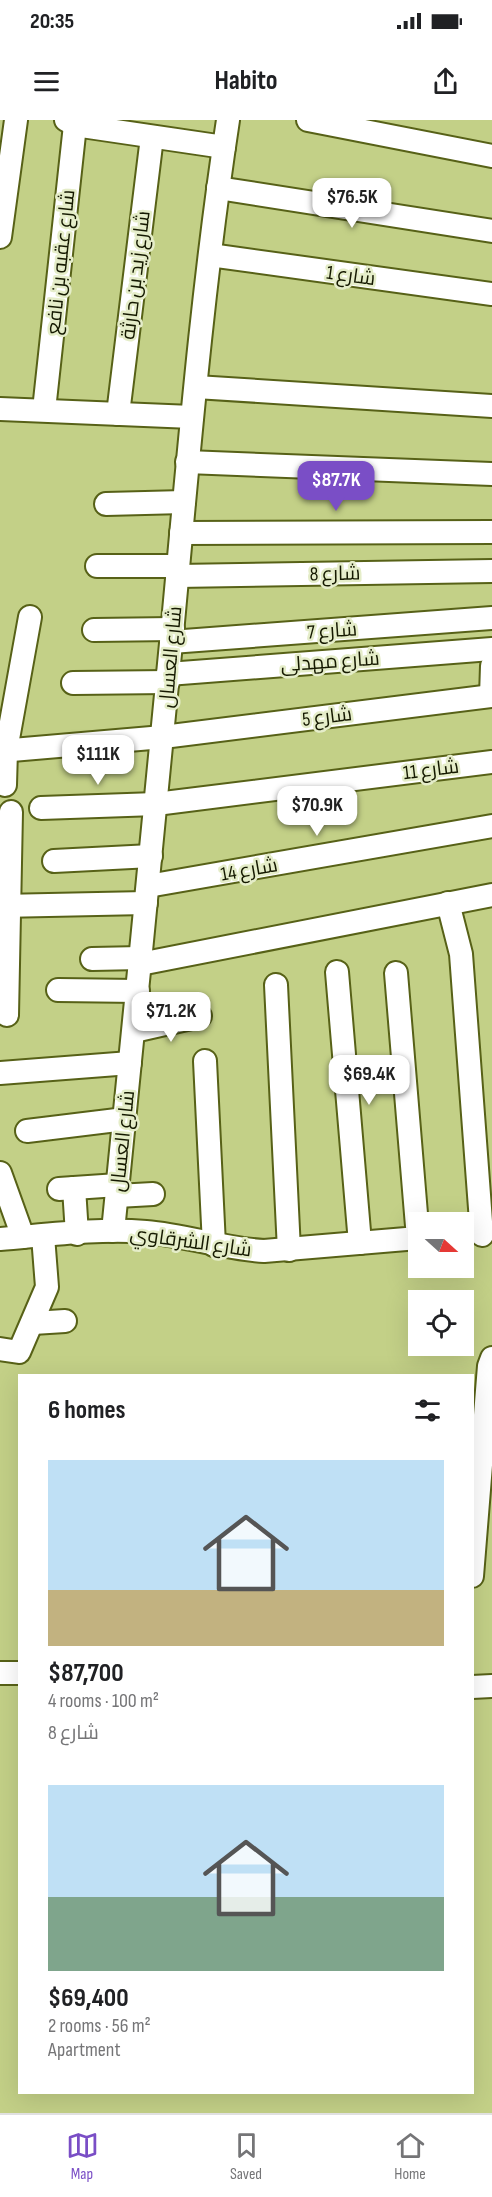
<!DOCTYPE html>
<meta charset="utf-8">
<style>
body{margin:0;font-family:"Sofia Sans Condensed",Cairo,sans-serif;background:#f6f6f6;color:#202124;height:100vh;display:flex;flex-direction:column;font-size:22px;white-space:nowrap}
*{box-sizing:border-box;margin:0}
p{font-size:20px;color:#757577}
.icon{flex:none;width:33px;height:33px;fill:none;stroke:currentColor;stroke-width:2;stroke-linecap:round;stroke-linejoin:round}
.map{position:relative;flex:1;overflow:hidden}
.drawer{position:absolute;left:18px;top:1254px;width:456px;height:720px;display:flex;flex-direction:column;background:#fff;border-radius:0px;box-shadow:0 6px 24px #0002}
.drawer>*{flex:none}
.needle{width:39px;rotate:111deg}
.controls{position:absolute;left:408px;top:1092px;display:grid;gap:12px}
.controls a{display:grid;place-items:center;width:66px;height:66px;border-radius:0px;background:#fff;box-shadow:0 6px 24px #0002;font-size:30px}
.price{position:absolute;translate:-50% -51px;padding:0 14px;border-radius:12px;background:#fff;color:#222;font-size:20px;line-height:39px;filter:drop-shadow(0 2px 3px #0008)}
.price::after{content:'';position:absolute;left:50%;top:36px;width:18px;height:14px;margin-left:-9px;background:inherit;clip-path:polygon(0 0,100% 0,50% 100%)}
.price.on{background:#7a4ec6;color:#fff}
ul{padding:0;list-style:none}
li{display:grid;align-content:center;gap:12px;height:318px;padding:0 30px}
li span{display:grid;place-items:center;height:186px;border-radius:0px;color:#555}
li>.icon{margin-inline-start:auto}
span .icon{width:108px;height:108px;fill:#fffc;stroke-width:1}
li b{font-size:26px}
h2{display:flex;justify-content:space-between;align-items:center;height:72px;padding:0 30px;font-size:26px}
.status{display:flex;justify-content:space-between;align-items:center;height:42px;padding:0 30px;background:#fff;direction:ltr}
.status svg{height:16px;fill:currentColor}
header{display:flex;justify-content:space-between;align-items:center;height:78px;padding:0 30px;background:#fff;font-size:27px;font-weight:700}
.dock{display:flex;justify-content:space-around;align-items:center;height:84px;border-top:2px solid #e0e0e0;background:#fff;font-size:16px;color:#757577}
.dock a{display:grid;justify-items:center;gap:3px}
.dock .on{color:#7a4ec6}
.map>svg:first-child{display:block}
</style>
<div class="status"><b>20:35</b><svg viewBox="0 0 49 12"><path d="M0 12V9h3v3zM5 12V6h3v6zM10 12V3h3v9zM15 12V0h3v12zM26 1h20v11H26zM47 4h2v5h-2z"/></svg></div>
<header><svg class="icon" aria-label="menu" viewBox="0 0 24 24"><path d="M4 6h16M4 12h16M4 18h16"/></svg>Habito<svg class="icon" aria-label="share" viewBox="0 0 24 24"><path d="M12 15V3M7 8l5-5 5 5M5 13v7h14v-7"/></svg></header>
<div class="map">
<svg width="492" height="1993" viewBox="0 0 492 1993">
<rect width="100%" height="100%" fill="#c3d087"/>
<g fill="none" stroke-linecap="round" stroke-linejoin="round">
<defs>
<g id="minor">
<path d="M66,0l9,5 149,22"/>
<path d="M308,0l184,36"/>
<path d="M218,68l274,43"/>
<path d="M0,117l16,-117"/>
<path d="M210,135l282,39"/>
<path d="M196,267l296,19"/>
<path d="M0,289l192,8"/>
<path d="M44,290l31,-285"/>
<path d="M118,294l34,-277"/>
<path d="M187,342l305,12"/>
<path d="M106,384l78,-2"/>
<path d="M181,413l311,-1"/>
<path d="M97,446h81"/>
<path d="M177,456l315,-5"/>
<path d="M94,510l79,-1"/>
<path d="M171,522l321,-24"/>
<path d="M168,554l324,-25"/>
<path d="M73,563l95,-1"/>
<path d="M491,576l1,-30"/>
<path d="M0,631l163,-14 329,-41"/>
<path d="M5,665l1,-35 24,-133"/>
<path d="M41,688l115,-4 336,-42"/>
<path d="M54,741l97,-5"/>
<path d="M148,766l344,-60"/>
<path d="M448,783l13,51 21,281"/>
<path d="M0,786l146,-3"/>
<path d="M92,839l49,-1"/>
<path d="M140,844l352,-69"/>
<path d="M337,852l23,271"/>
<path d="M276,865l13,265"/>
<path d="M58,870l80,1"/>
<path d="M7,895l4,-203"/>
<path d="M134,911l66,-15"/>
<path d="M205,941l9,184"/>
<path d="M0,953l130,-10"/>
<path d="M27,1011l98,-12"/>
<path d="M0,1053l23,64"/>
<path d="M74,1068l3,46"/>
<path d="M59,1069l59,-4"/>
<path d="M117,1076l36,-2"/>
<path d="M113,1111c20,-199 40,-399 59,-598 16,-171 30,-343 56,-513"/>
<path d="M0,1119c48,-4 98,-11 146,-7 40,3 78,17 118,19l154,-13 -22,-265"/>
<path d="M33,1203l32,-2"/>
<path d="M0,1229l19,3 28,-65 -4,-51"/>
<path d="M472,1456l17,-210 3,-8"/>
<path d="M0,1553h20"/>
<path d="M472,1567l20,-1"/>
</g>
</defs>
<use href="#minor" stroke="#576117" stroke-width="26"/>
<use href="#minor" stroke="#fff" stroke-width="22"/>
</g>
<g text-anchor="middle" stroke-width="5" stroke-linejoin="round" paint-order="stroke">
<g font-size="20" fill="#151900" stroke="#e5edc9">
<text transform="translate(60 142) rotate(-84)" y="7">شارع عقبه بن نافع</text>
<text transform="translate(135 155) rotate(-83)" y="7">شارع زيد بن حارثة</text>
<text transform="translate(351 155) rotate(8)" y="7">شارع 1</text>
<text transform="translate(335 453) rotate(-1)" y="7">شارع 8</text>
<text transform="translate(332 510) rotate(-4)" y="7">شارع 7</text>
<text transform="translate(170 537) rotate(-85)" y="7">شارع العسال</text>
<text transform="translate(330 541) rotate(-4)" y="7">شارع مهدلى</text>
<text transform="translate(327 596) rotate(-7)" y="7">شارع 5</text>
<text transform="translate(431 649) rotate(-7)" y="7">شارع 11</text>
<text transform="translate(249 749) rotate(-10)" y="7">شارع 14</text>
<text transform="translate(122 1021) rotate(-84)" y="7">شارع العسال</text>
<text transform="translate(191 1121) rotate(8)" y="7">شارع الشرقاوي</text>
</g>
</g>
</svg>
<div class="controls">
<a><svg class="needle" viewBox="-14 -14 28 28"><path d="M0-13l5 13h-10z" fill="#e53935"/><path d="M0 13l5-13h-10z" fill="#757577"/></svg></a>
<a><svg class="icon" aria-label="locate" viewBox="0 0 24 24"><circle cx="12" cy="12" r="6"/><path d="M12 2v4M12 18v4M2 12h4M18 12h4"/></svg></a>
</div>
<b class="price" style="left:352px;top:109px">$76.5K</b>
<b class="price on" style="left:336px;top:392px">$87.7K</b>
<b class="price" style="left:98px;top:666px">$111K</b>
<b class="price" style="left:317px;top:717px">$70.9K</b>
<b class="price" style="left:171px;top:923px">$71.2K</b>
<b class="price" style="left:369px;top:986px">$69.4K</b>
<section class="drawer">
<h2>6 homes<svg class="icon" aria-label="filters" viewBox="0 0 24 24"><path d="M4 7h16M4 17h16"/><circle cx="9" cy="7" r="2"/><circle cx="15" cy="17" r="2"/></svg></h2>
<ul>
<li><span style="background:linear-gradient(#bfe0f5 70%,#c2b280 0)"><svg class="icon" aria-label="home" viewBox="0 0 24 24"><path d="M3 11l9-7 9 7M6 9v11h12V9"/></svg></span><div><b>$87,700</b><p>4 rooms · 100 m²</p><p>شارع 8</p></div></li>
<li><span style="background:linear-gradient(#bfe0f5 60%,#7fa58c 0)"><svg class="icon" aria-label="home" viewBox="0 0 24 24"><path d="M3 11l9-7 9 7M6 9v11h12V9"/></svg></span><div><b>$69,400</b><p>2 rooms · 56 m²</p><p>Apartment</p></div></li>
</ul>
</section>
</div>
<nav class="dock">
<a class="on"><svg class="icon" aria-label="map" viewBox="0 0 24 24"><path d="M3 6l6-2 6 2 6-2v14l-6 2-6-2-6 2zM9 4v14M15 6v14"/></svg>Map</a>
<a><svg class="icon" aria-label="saved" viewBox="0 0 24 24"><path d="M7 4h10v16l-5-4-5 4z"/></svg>Saved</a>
<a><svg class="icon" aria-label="home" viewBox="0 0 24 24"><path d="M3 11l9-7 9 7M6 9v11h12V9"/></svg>Home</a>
</nav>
